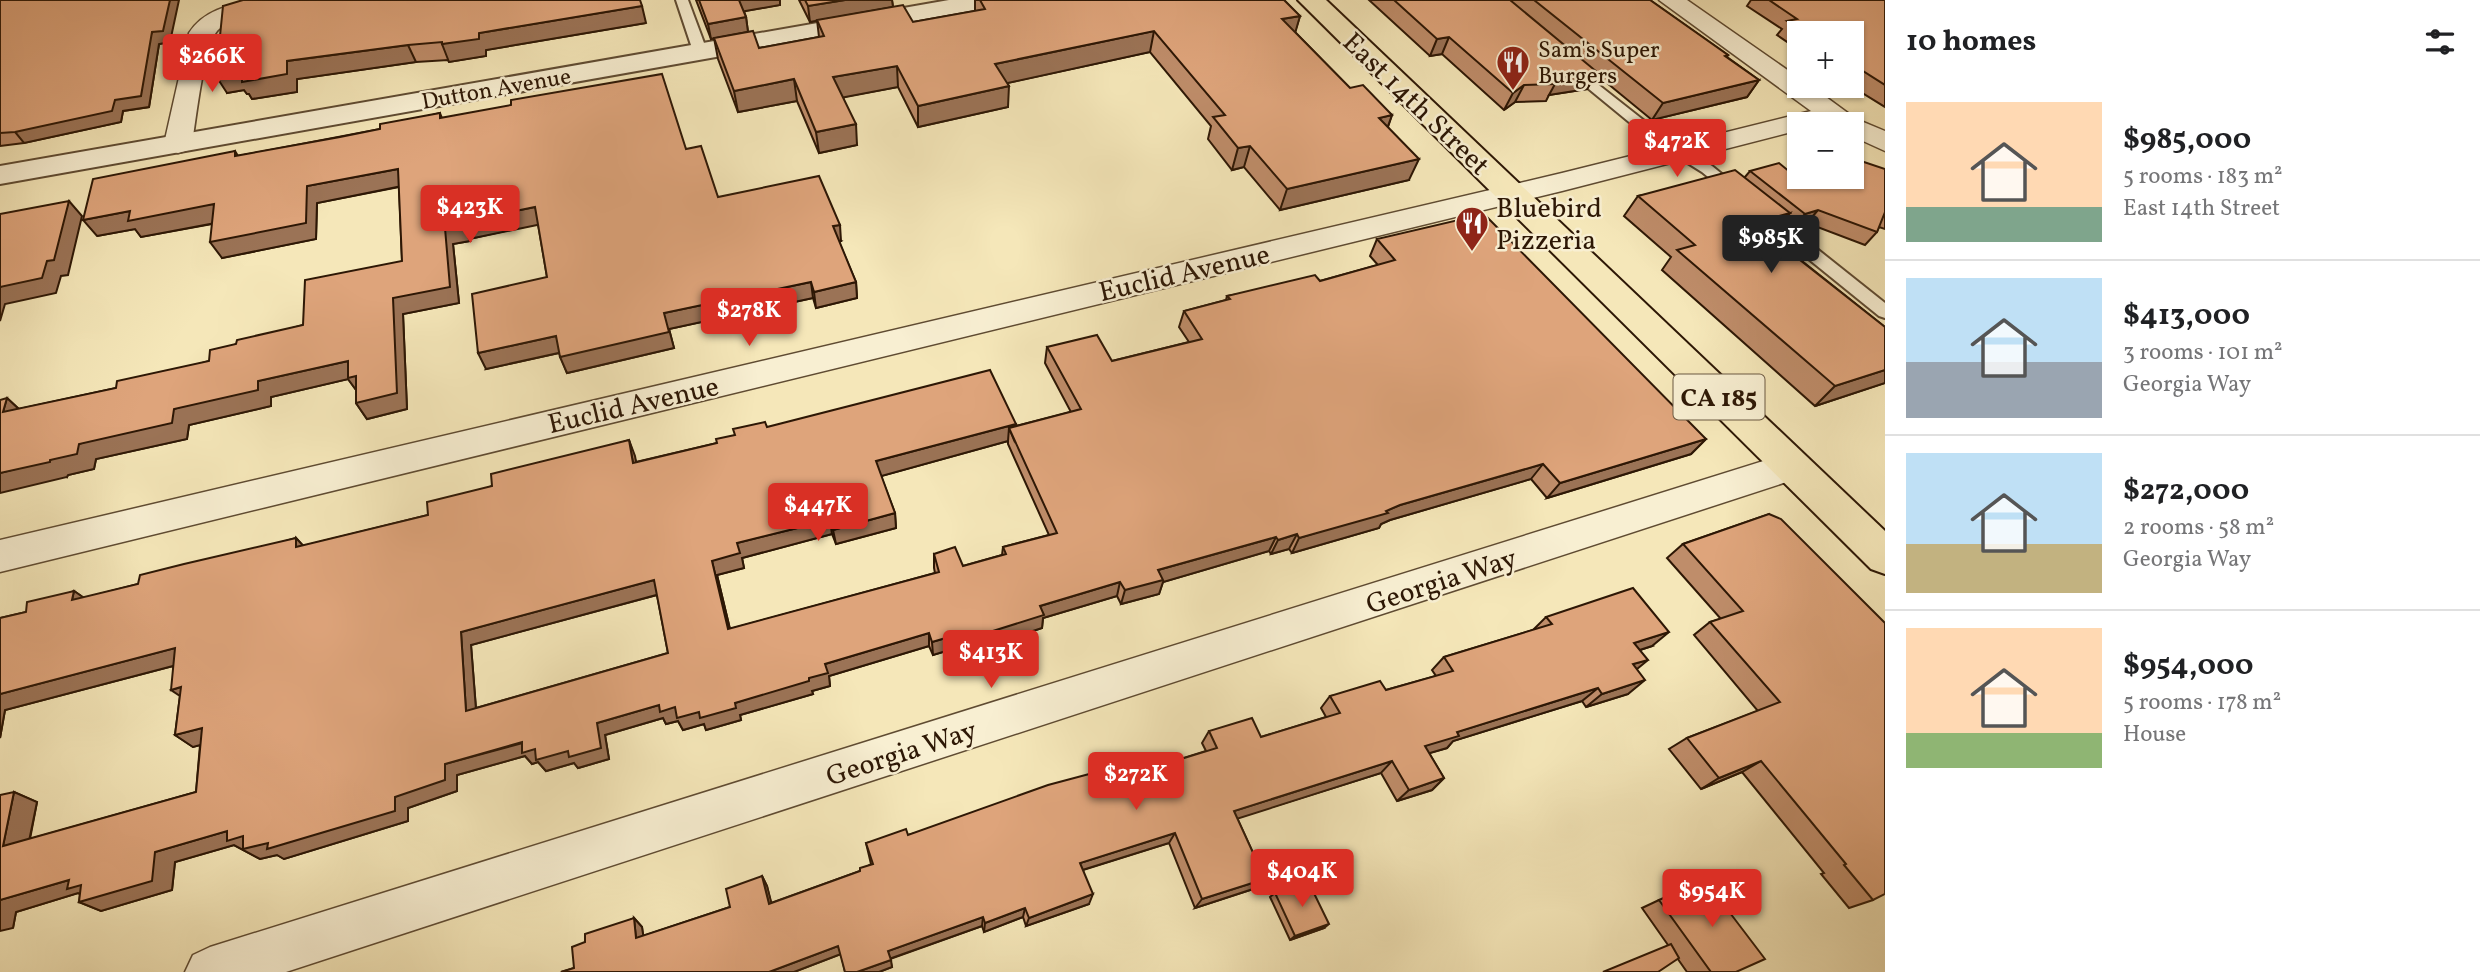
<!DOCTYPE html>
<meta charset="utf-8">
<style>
body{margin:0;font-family:Vollkorn,serif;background:#f6f6f6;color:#202124;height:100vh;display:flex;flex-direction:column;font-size:26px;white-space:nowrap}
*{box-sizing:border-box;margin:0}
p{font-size:23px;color:#757577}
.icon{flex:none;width:38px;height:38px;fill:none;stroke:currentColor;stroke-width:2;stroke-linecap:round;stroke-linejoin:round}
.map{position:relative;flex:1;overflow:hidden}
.panel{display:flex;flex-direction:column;background:#fff;width:595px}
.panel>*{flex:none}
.controls{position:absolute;left:1787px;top:21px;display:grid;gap:14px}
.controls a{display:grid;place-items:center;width:77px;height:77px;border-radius:0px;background:#fff;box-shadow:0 2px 5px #0004;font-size:35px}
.price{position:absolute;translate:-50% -60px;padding:0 16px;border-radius:7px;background:#d93025;color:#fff;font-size:23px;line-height:46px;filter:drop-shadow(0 2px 4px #0008)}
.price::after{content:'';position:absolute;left:50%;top:42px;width:21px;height:16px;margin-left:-10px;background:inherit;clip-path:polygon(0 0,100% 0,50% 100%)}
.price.on{background:#222;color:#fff}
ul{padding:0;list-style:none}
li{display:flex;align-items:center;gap:21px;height:175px;padding:0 21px}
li+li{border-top:2px solid #e0e0e0}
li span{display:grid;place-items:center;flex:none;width:196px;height:140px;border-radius:0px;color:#555}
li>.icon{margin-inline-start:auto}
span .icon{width:84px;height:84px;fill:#fffc;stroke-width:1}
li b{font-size:30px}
h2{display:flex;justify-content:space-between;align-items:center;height:84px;padding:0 21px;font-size:30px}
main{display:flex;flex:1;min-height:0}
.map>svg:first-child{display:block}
</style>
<main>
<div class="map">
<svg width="1885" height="972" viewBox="0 0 1885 972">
<rect width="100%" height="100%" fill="#f5e7b9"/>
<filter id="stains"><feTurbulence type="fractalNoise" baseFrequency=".00286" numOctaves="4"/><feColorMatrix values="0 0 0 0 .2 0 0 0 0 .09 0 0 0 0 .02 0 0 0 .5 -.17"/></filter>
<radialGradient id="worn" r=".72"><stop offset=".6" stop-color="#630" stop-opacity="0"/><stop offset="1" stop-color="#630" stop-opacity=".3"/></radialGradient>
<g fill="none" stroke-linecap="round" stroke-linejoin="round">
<defs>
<g id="service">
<path d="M676,0h12l19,51 -2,3 -5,1 -7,-4z"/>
<path d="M1572,64l89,70 51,32 27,22 3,3 -3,3h-10l-27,-22 -51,-32 -84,-69 -2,-3z"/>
<path d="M1758,205l5,1 122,97v15l-6,-2 -126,-102 -3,-4 3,-4z"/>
</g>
<g id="minor">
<path d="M253,0h61l-3,5 -9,2c-27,4 -61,4 -83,22 -15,12 -23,92 -27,115l-4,6 -10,3 -10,-3 -4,-6 25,-111c14,-22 39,-28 64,-33z"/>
<path d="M1659,0h28l112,78v8h12l45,33 29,12v20l-33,-15v-12h-53v6l-237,61 -1562,381v-32l1562,-367 249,-62z"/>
<path d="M1792,452l13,4 5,10 -5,10 -1519,496h-101l8,-17 17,-8z"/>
</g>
<path id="tertiary" d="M949,0h56l-4,5 -9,3 -992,176v-18z"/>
<path id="primary" d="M1298,0h28l559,531v43l-14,-5z"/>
</defs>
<use href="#service" stroke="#5f4b32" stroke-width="4"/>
<use href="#minor" stroke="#5f4b32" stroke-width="3"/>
<use href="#tertiary" stroke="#5f4b32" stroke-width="4"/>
<use href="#primary" stroke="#2d1705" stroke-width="4"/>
<use href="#service" fill="#f8efd2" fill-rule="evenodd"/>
<use href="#minor" fill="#f8efd2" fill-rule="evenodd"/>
<use href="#tertiary" fill="#f8efd2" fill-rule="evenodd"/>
<use href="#primary" fill="#f5e7b9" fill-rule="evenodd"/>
</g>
<g fill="#bf8d6a" stroke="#2d1705" stroke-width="2" fill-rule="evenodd">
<path d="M0,0l170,42 -11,2 -10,63 -26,4 -2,11 -97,21 -24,3z"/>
<path d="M696,0h84v5l-36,6 2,6 2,15 11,16 60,-11 -2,-17 -7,2 -11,-22h93l1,7 20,15 62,-11v-11h309l16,16 -5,16 55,56 42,27 -4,12 21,53 -129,30 -36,-43 -12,3 -24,-31 3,-13 -61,-74 -143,31 1,24 -90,20 -20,-40 -55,10 14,48 -38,8 -22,-52 -59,11 -20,-53 -4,-21 -3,1z"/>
<path d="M1369,0h281l78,55 -1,2 32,23 -12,17 -95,23 -56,-46 -9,15 -38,6 -3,6 -31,1 -11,8 -62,-56 -12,2z"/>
<path d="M1751,0h134v107l-34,-21 1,-53h-53v17l-22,-15 5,-6 -35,-23z"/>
<path d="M223,6l423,17 -160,27v6l-37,6 -1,-2 -32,2 -119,17v13l-45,7 -3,-5h-2l-3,-4 -17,3z"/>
<path d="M440,113l2,5 244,31 32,48 123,44 -2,1 17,40 1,16 -41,10 -3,-10 -144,31 5,19 -107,25 -8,-20 -73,16 61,-92 -9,-53 -69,15 1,2 -17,3 6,59 -56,11 4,95 -40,10 -11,-16v-13l-8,-11 -77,18v9l-82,19 -2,14 -91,20 -2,10 -26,6 -1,2 -60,-79 12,11 97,-21 93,-27 27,-17 67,-19 99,-64 -3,-74 -82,16 -1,36 -94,19 -10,-34 -71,13 -6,-8 -38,7 138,-85 3,5 142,-27z"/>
<path d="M1885,169v60l-6,-2 -2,5 -12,13 -58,-22 -14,4 -9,-7 -11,13 -5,1 117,93v56l-70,23 -153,-136 9,-13 -47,-41 14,-20 107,-19 5,-6 46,6z"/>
<path d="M1377,239l329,200 -15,15 -144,44 -16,-19 -141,41 -9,4 -2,4 -87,25 -3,-4 -18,5 -2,-3 -106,31 -4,12 -38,10 -4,-8 -74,22 -1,10 -84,28 -2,-8 -23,7 -4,-9 -100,30 1,10 -18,5 1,3 -73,21 1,5 -35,10 -2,-6 -21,6 -5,-9 -12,3 -3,-6 -58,17 4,24 -31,9 -4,-5 -28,8 -8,-9 -6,2 -7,-8 -68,19v16l-49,17v13l-124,38 -7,-4 -17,4 -26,-14 -59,17 -3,28 -71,21 -22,-9 1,-8 -2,-1 -62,19 -3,16 1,-136 23,10 -7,37 166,-47 4,-47 -7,2 -18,-12 5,-39 -7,-30 -168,44 -5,28v-120l26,-6 48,-21 10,7 54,-14 158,-46 7,8 125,-31 64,-29 137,-46 7,22 81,-19 50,-16 249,-3v2l55,-14 -26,-49 2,-16 65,14 77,-19 -10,-15 5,-16 42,-11 1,-4 93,-15 58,-16 -8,-9zM1008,441v3l41,91 -46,12 -1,8 -39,11 -29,-12v14l1,5 -205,56 -13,-54 27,-7 -2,-10 90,-24 4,10 60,-16 -1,-15 -14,-37zM657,595l11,58 -192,55 -5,-63z"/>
<path d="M1769,514l104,386 -24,8 -28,-34 3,-1 -82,-101 -41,17 -32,-40 18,-11 71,-27 -64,-76 16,-13 11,-3 -54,-61 16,-14z"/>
<path d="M1546,617l106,29 -12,4 -3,19 -9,25 -42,13 -4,-6 -129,40 -6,7 -18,5 15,25 -12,12 -35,11 -16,-28 -144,45 28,61 -9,9 -61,20 -26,-65 -86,27 6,34 -63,22 -3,-9 -39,15 -2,-6 -92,33 2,8 -13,5h-34l-4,-18 -47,18h-233l13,-4 11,-26 49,-24 8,9 1,9 87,-29 32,-31 5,10 4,17 89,-32 11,-7 -5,-21 42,-8 234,-64 64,-20 -4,-8 7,-12 52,6 65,-20 -5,-9 9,-12 56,-6 50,-14 -4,-6 12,-13 89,-27z"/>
<path d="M1275,893l49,35 -34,12 -20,-43z"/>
<path d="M1659,900l77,72h-49l-45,-64z"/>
</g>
<g fill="#9b7356" stroke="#2d1705" stroke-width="2">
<path d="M170,0h9l-9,42 -11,2 -10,63 -26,4 -2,11 -97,21 -9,-11 100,-32z"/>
<path d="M738,0h42v5l-40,7z"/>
<path d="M845,0h47l1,7 -83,15 -2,-16z"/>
<path d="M642,6l4,17 -160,27v6l-37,6 -7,-18 37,-11z"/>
<path d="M1300,16l-6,21 -12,-18z"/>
<path d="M746,17l2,15 -37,7 -3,-15z"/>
<path d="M1154,31l-4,21 -156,34 1,-22z"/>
<path d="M1449,37l-7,17 -12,2 7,-17z"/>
<path d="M408,45l8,17 -119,17v13l-45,7 -3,-5h-2l-3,-4 -17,3 -11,-17 71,-15z"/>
<path d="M897,66l1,21 -63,12 -2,-22z"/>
<path d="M1597,72l-10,17 -38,6 6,-11 -3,-5z"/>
<path d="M794,79l3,22 -59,11 -4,-21z"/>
<path d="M1759,80l-12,17 -95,23 11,-17z"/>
<path d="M1524,85l-9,17 -11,8 9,-17z"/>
<path d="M1009,86l-1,21 -90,20v-21z"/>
<path d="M1392,115l-8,22 -5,-19z"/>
<path d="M856,124l1,21 -38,8 -3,-21z"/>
<path d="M1250,146l-6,21 -12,3 6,-22z"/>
<path d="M1419,159l-10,21 -129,30 7,-21z"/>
<path d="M398,169l9,16 -90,18 -1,36 -94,19 -12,-16 97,-56z"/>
<path d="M69,201l13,15 -14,59 -7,1 -5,17 -51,11 -5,17v-34l47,-26z"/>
<path d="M214,204l12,17 -85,16 -6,-8 -38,7 -14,-16 47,-9z"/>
<path d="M535,207l7,17 -73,15 1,2 -17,3 6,59 -56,11 4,95 -40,10 -11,-16 37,-105 52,-70 17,-6z"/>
<path d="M1818,210l-11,13 -14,4 12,-13z"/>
<path d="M1790,213l-17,20 -36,10 16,-20z"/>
<path d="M840,225l1,16 -6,2 -2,-17z"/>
<path d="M811,282l2,16 -144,31 5,19 -107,25 -7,-16 104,-44z"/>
<path d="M856,282l1,16 -41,10 -2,-16z"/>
<path d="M556,336l7,16 -77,17 -8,-16z"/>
<path d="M348,361l10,16 1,17 -11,-15 -77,18v9l-82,19 -2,14 -91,20 -2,10 -26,6 -1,2 -67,16v-20l50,-13 29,-16 95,-35 84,-28z"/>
<path d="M1885,370v13l-70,23 20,-20z"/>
<path d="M7,398l17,16 -21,-2z"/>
<path d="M1016,424l-2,16 -5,-12 -1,13 -130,36 -2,-16z"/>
<path d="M1706,439l-15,15 -144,44 13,-15z"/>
<path d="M629,440l6,16 4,22 -6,-15z"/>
<path d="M1543,464l-12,15 -141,41 -9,4 -2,4 -87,25 7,-15 87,-27 14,-6z"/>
<path d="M895,513l1,15 -60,16 -3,-14z"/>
<path d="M830,520l2,14 -90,24 2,10 -27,7 16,67 -5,-13 -16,-68 25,-18z"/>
<path d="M1297,534l-8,15 -18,5 7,-14z"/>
<path d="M1276,537l-7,14 -106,31 -4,12 -38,10 4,-14 33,-20z"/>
<path d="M296,538l14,15 -14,-6z"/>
<path d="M654,580l6,14 -189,51 6,78 -11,-12 -5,-79z"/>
<path d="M1120,582l-3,14 -74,22 -1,10 -84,28v-14l82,-36z"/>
<path d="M74,591l19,13 -21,-4z"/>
<path d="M1669,632l-17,14 -34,11 16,-14z"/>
<path d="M929,633v13l-100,30 1,10 -18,5 1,3 -73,21 1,5 -35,10 -2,-6 -21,6 -5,-9 -12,3 -3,-6 -58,17 4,24 -31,9 -4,-5 -28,8 -8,-9 -6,2 -7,-8 -68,19v16l-49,17v13l-124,38 -7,-4 -17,4 -26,-14 -59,17 -3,28 -71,21 -22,-9 76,-50 72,-21 16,5 152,-39 50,-33 152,-41 62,-18 16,2 60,-4 74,-25 16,-14z"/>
<path d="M956,635v13l-23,7 -1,-13z"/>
<path d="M175,648l17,13 -187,49 -5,28v-44z"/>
<path d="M1648,660l-17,14 2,-10z"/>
<path d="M1645,680l-17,14 -42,13 16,-13z"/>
<path d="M181,687l8,15 -18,-12z"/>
<path d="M1598,688l-16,13 -129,40 -6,7 -34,10 12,-12 32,-14z"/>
<path d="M202,728l17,12 -26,7 -18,-12z"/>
<path d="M1392,761l-11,12 -154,49 7,-11z"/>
<path d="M1761,761l-19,11 -41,17 18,-11z"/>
<path d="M1444,778l-12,12 -35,11 12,-11z"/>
<path d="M14,792l23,10 -11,54 -23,-10z"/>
<path d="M1175,833l-6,10 -93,29 4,-9z"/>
<path d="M762,876l5,10 7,27 -5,-9z"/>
<path d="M1265,879l-9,9 -61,20 7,-9z"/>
<path d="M69,880l34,14 -13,4 -12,-5 -62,19 -3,16 -13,3v-31z"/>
<path d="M1093,894l-4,10 -63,22 3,-8z"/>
<path d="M1025,908l-2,9 -39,15 1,-9z"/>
<path d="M983,917l-1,9 -93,33 -1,-8z"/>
<path d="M634,918l8,9 3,20 -9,-9z"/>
<path d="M1329,924l-5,4 -34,12 5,-4z"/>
<path d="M838,946l3,8 -47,18h-25z"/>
<path d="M891,960l1,7 -13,5h-22z"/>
</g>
<g fill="#dea47b" stroke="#2d1705" stroke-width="2" fill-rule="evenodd">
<path d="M0,0h170l-7,31 -11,1 -11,64 -26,4 -3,11 -97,21 -15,1z"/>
<path d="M243,0h397l2,6 -163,27v6l-37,5v-2l-34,3 -121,16v13l-45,8v-6l-6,1v-5l-20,4 7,-70z"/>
<path d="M699,0h40l7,17 -38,7z"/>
<path d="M805,0h40l-37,6z"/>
<path d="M980,0h304l16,16 -18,3 68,69 13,-3 29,30 -13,3 40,41 -132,30 -37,-43 -12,2 -25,-31 12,-2 -71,-84 -159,33 14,22 -91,20 -21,-40 -64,11 23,47 -40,8 -22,-53 -60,12 -20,-53 39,-7 6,17 65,-12 -7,-16 86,-15 10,17 72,-13z"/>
<path d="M1394,0h116l87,72 -45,7 3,5 -31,1 -11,8 -64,-56 -12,2z"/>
<path d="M1534,0h116l78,55 -3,1 34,24 -96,23z"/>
<path d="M1769,0h116v85l-33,-21v-31h-46l-19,-12 10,-2z"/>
<path d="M662,74l24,75 15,-3 17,51 101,-21 21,49 -7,1 23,56 -42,10 -3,-10 -147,31 5,19 -109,25 -4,-21 -78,17 -6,-59 75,-17 -12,-70 -73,15v2l-17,4 5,59 -57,11 4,95 -41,10v-27l-8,2v-17l-90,20v9l-84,19 -2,14 -93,21 -2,10 -27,6v2l-50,11v-73l7,-2 -4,14 113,-24 1,-7 92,-20 1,-11 26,-6 1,-4 66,-15 2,-45 97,-19 -4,-92 -91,17 -1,37 -96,19 4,-38 -86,17 2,-10 -47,9 10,-41 142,-28v5l105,-19 40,-8v-5l60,-11v5l71,-13v-5z"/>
<path d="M1852,158l33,11v43l-8,20 -59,-22 -13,4 -55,-43 29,-8 17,14 3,-3v3h53z"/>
<path d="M1735,170l55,43 -37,10 132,104v43l-50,16 -158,-136 18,-5 -57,-49z"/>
<path d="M69,201l-15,59 -7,1 -5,17 -42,9v-73z"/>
<path d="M1484,214l222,225 -146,44 -17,-19 -143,41 -14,6 2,2 -89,25 -2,-4 -19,6 -2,-3 -118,33 5,10 -38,10 -5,-8 -80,24 4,9 -86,27 -2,-7 -24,7 -3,-9 -104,31 3,9 -19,5v3l-74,22 1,5 -36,10 -1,-6 -22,6 -2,-11 -15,5 -1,-7 -62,18 4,25 -32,9 -1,-6 -32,9 -1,-11 -13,4v-11l-77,22v16l-50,17v14l-128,38 1,-6 -25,6v-13l-16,5v-10l-72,21 -3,29 -73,21 2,-17 -14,4 2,-9 -69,20v-105l14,-3 -11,54 193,-54 6,-64 -27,7 6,-48 -10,3 4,-42 -175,46v-76l26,-6 1,-10 47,-11 -2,9 66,-16 2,-9 44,-11 112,-26v9l132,-32 -1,-13 65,-16 -1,-12 138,-34 4,23 84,-20 -1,-4 19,-4 -2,-6 32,-7 2,5 223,-57 26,54 -140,37 19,52 -62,17 -3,-10 -93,23 3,10 -28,8 16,68 211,-57 -5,-18 21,-7 8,19 43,-12 -3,-7 54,-14 -48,-105 72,-19 -34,-62 50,-12 15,26 90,-22 -18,-28 46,-12 -3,-3 88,-21 5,6 75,-21 -18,-21zM654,580l14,73 -202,58 -5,-79z"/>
<path d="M1769,514l12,5 104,104v271l-12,6 -29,-35 2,-1 -85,-103 -42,17 -32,-40 93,-36 -70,-80 33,-11 -60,-67z"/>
<path d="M1633,588l36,44 -35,11 14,17 -15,4 12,16 -43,14 -4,-6 -141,44 2,4 -34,10 19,32 -35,12 -17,-29 -158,50 31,68 -63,20 -27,-66 -95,30 13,31 -64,24 -4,-10 -40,15 -2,-6 -95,34 3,9 -34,12h-12l-7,-26 -69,26h-208l13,-4 -2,-21 13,-5v-8l49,-16 2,20 94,-31 -4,-18 36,-13 7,28 91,-33v-3l13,-4 -7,-21 40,-14 2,6 140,-50 90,-24 4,10 75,-23 -8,-17 43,-13 9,19 79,-24 -10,-17 50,-15 6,9 67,-19 -9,-14 108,-33 -6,-7z"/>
<path d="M1705,880l60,79 -29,13h-25l-52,-72z"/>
<path d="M1309,883l20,41 -34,12 -20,-43z"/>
<path d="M1671,944l8,14 -21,14h-55z"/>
</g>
<defs>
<symbol id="restaurant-pin" viewBox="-11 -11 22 30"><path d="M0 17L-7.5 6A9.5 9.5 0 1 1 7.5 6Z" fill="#8f2418" stroke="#f8efd2"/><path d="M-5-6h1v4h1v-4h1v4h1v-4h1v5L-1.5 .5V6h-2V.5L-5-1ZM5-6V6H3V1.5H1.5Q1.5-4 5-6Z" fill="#fff"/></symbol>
</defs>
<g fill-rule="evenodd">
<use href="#restaurant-pin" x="1494" y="43" width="38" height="52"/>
<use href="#restaurant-pin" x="1453" y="204" width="38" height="52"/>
</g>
<g text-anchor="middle" stroke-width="5" stroke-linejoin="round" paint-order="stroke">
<g font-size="23" fill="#2d1705" stroke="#f8efd2" text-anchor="start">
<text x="1538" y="57">Sam's Super<tspan x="1538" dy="26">Burgers</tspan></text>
</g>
<g font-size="23" fill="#2d1705" stroke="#f8efd2">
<text transform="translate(496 88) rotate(-10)" y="8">Dutton Avenue</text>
</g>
<rect fill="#f8efd2" stroke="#6a5842" stroke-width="2" x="1673.5" y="374.5" width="91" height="45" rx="5"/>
<g font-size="26" font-weight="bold" fill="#2d1705">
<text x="1719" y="406">CA 185</text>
</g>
<g font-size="28" fill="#2d1705" stroke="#f8efd2">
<text transform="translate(1417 103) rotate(44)" y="10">East 14th Street</text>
<text transform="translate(1184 272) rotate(-13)" y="10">Euclid Avenue</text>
<text transform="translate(633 404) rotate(-13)" y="10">Euclid Avenue</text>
<text transform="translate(1441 580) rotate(-18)" y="10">Georgia Way</text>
<text transform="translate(901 752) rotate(-18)" y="10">Georgia Way</text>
</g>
<g font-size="28" fill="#2d1705" stroke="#f8efd2" text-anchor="start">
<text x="1496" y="217">Bluebird<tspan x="1496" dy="32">Pizzeria</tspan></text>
</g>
</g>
<rect width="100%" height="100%" filter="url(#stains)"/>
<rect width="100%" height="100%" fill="url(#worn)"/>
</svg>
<div class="controls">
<a>+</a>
<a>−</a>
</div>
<b class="price" style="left:212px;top:94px">$266K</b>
<b class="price" style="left:1677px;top:179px">$472K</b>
<b class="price" style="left:470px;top:245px">$423K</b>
<b class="price on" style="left:1771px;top:275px">$985K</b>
<b class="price" style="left:749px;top:348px">$278K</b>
<b class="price" style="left:818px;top:543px">$447K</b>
<b class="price" style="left:991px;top:690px">$413K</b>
<b class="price" style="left:1136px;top:812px">$272K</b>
<b class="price" style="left:1302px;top:909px">$404K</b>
<b class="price" style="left:1712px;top:929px">$954K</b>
</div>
<section class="panel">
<h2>10 homes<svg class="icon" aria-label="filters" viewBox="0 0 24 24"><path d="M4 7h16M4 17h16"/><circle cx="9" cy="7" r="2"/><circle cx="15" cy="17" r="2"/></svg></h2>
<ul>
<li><span style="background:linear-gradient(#ffd9b3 75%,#7fa58c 0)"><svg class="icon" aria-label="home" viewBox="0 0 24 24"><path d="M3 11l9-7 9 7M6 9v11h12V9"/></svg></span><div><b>$985,000</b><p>5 rooms · 183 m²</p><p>East 14th Street</p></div></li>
<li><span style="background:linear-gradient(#bfe0f5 60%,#9aa5b1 0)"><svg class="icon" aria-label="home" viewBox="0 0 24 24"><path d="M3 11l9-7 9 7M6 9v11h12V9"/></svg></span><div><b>$413,000</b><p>3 rooms · 101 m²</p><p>Georgia Way</p></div></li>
<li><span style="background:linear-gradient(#bfe0f5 65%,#c2b280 0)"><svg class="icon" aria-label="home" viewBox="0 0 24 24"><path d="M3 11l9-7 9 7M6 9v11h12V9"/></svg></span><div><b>$272,000</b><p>2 rooms · 58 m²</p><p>Georgia Way</p></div></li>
<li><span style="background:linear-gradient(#ffd9b3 75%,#8fb573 0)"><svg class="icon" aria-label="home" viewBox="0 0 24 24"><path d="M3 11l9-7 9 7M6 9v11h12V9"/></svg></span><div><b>$954,000</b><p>5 rooms · 178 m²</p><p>House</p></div></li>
</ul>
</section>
</main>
